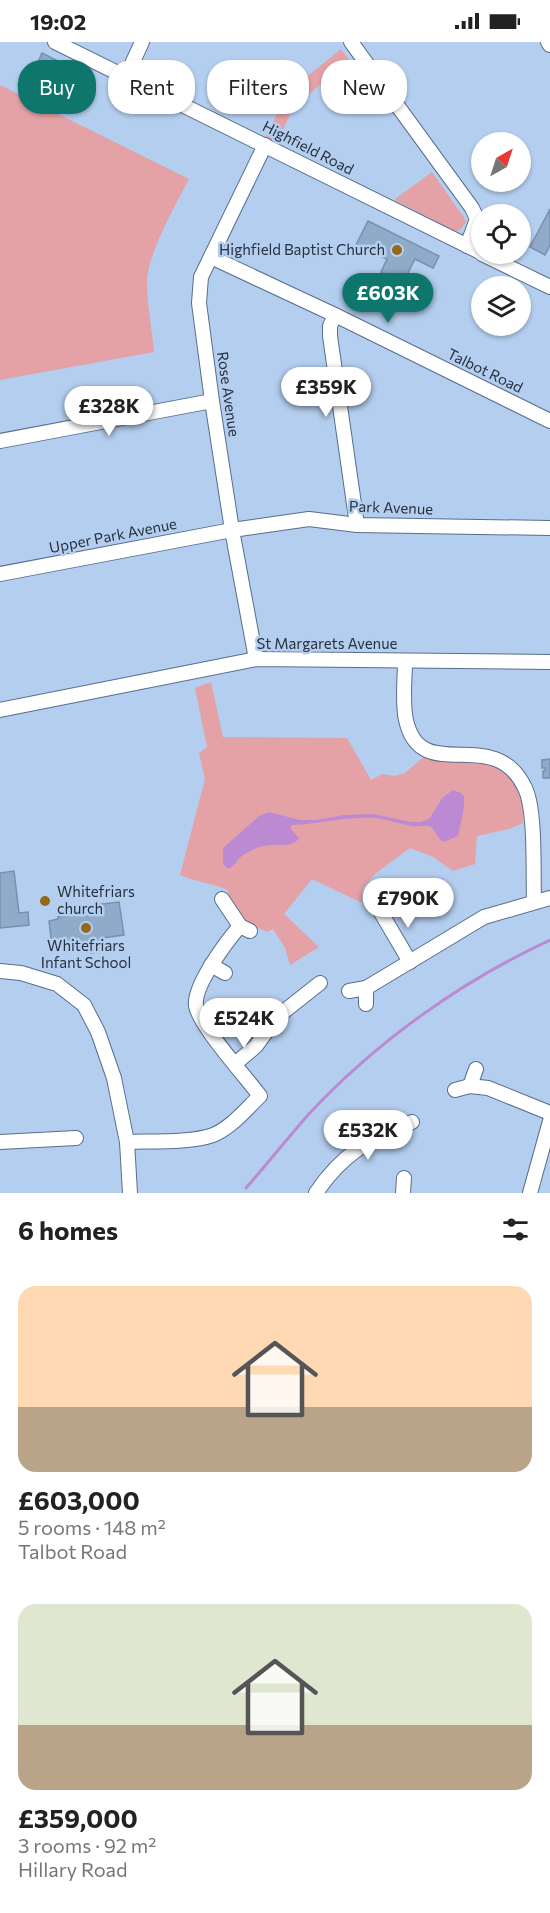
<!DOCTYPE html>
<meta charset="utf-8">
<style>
body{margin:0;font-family:Commissioner,sans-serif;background:#f6f6f6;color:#222;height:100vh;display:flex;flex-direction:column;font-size:22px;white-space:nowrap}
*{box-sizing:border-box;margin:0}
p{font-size:20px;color:#767676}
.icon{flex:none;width:33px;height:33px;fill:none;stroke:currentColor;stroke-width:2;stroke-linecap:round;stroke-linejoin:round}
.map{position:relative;height:1151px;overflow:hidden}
.details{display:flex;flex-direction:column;background:#fff;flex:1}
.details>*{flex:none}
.top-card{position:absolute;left:18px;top:18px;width:514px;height:54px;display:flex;gap:12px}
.needle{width:39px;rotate:39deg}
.buttons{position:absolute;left:471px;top:90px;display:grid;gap:12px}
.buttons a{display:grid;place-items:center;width:60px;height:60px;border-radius:50%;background:#fff;box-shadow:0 2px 4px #0004;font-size:30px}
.price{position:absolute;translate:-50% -51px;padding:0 14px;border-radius:21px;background:#fff;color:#222;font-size:20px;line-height:39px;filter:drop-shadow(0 2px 3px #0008)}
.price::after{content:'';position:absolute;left:50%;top:36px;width:18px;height:14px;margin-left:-9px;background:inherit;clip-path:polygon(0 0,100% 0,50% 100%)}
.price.current{background:#0f766e;color:#fff}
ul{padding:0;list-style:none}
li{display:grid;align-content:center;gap:12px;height:318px;padding:0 18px}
li span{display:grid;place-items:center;height:186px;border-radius:18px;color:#555}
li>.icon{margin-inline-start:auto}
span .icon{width:108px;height:108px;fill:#fffc;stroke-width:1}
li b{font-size:26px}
h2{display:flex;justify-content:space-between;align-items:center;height:72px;padding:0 18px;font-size:26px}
.pill{padding:0 21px;border-radius:24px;background:#fff;box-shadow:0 2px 4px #0004;font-size:21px;line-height:54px}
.pill.current{background:#0f766e;color:#fff}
.status{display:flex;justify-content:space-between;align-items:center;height:42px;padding:0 30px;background:#fff;direction:ltr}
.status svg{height:16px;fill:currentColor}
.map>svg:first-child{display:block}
</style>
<div class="status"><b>19:02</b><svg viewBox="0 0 49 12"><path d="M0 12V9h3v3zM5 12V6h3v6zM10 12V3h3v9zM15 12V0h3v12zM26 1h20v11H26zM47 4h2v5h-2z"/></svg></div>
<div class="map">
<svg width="550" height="1151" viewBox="0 0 550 1151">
<rect width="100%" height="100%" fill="#b4ceef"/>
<g fill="#e4a2a7">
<path d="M341,7l9,12 -56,45 -17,36 -12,-5 19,-37 -2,-3z"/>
<path d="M0,43l189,94c-13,25 -42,76 -42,103 0,23 5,47 7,70l-154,28z"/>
<path d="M432,130l33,47 1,3 -6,8 -5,1 -59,-30 -1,-2z"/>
<path d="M211,640l12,55 124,1 24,42 11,-6 13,2 10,-3 20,-17h54l27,13 18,30 -1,24 -14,6 -32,7 -2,28 -22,7 -20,-14 -23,-9 -34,25 -13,15 -1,15 -50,-24 -28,35 35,33 -29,18 -5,-17 -12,-19 -6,3c-20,-9 -37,-19 -39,-42 -16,-7 -32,-8 -48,-15l25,-96 -6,-26 8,-6 -12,-59z"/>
</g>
<path fill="#bb8ad3" d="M453,748l8,3 3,3v12l-6,28 -14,6c-8,-4 -9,-14 -15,-16 -5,-1 -13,1 -18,0 -12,-2 -24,-7 -36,-8 -28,-2 -55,6 -83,7l-2,3 9,10c-7,11 -23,5 -35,8 -7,1 -16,6 -22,10 -5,4 -7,10 -14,13l-5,-5v-16l36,-32 10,-4 31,8h17l26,-5 30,-1 38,8h10l9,-4 12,-20z"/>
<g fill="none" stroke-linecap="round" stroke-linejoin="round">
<path stroke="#bb8ad3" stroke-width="3" d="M246,1146c21,-24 41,-49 62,-73 68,-73 152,-133 242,-175"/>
</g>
<g fill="#90aac9" stroke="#7790af" stroke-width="1.5">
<path d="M42,11l14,7 -12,24 8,4 -6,11 -28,-14 5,-11 8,4z"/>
<path d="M550,167v36l-5,10 -15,-8z"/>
<path d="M368,179l71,35 -6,12 -18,-9 -12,24 -22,-11 6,-13 -31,-14z"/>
<path d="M550,717v19h-7v-7h2v-3h-3v-8z"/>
<path d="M14,829l5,42 9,-1 1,13 -29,3v-55z"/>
<path d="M119,860l5,33 -22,3 1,13 -12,2 -1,-5 -9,1v-6l-29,3 -3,-25 9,-2v-2l21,-3 -1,-7z"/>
</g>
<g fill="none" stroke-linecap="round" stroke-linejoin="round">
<defs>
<g id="minor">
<path d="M55,0l427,211"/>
<path d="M351,0l121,166 5,11 -10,27"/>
<path d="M548,0l2,3"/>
<path d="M126,35l16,-35"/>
<path d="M482,212l68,33"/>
<path d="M211,215l124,58 215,106"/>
<path d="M335,273l-5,11v10l27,189"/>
<path d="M0,399l212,-40"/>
<path d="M0,532l232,-44 77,-11 48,6 193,3"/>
<path d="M256,617l-24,-129 -20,-129 -13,-98 2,-26 64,-132"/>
<path d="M405,619c0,17 -3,42 1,59 15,68 88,2 119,68 11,22 8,87 9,114"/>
<path d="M0,668l256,-51 294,3"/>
<path d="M222,857l18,27 10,5"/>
<path d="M380,869l30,51"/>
<path d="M211,923l14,8"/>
<path d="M0,929l21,2 36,11 27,21 14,27 16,46 13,64 3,51"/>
<path d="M349,949l17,-3 118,-71 66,-19"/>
<path d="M366,962v-16"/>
<path d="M236,1021l20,-17 21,-29 43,-34"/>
<path d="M470,1044l6,-17"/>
<path d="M455,1048l15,-4 18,2 62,25"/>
<path d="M0,1100l76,-4"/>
<path d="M127,1100c24,-1 64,1 86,-7 18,-7 33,-26 47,-39 -14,-19 -61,-71 -64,-90 -3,-20 31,-65 44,-80"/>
<path d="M316,1151c26,-39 53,-54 96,-71"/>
<path d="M403,1151l1,-15"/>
<path d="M530,1151l20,-72"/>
</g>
</defs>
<use href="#minor" stroke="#576e8c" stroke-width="16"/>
<use href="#minor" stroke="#fff" stroke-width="14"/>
</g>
<g fill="#966717" stroke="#b4ceef" stroke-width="2">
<circle cx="397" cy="208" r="6"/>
<circle cx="45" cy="859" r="6"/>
<circle cx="86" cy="886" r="6"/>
</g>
<g text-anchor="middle" stroke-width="5" stroke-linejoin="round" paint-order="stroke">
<g font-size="15" fill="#27313e" stroke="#b4ceef">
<text transform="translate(308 106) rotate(27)" y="5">Highfield Road</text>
<text transform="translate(485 329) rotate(26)" y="5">Talbot Road</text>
<text transform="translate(228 352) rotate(82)" y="5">Rose Avenue</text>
<text transform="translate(391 466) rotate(2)" y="5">Park Avenue</text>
<text transform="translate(113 494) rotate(-11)" y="5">Upper Park Avenue</text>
<text x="327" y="607">St Margarets Avenue</text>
</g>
<g font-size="15" fill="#27313e" stroke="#b4ceef" text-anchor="end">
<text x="385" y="213">Highfield Baptist Church</text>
<text x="57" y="855" text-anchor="start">Whitefriars<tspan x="57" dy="17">church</tspan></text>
<text x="86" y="909" text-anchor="middle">Whitefriars<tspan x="86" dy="17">Infant School</tspan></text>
</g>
</g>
</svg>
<div class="buttons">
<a><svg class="needle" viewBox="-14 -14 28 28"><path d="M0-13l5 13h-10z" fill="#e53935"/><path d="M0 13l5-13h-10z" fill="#767676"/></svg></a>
<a><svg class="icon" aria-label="locate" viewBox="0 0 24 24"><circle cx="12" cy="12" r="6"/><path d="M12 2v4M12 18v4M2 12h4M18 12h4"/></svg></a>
<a><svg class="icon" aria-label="layers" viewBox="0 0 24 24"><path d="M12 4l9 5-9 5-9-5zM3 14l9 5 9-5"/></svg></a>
</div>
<b class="price current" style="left:388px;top:282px">£603K</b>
<b class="price" style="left:326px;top:376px">£359K</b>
<b class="price" style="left:109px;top:395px">£328K</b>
<b class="price" style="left:408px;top:887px">£790K</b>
<b class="price" style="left:244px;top:1007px">£524K</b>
<b class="price" style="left:368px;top:1119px">£532K</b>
<div class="top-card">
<a class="pill current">Buy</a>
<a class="pill">Rent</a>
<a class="pill">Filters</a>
<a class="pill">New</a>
</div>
</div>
<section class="details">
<h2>6 homes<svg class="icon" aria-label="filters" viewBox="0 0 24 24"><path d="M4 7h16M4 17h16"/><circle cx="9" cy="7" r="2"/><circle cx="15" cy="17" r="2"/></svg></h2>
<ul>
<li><span style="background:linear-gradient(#ffd9b3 65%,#b9a48a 0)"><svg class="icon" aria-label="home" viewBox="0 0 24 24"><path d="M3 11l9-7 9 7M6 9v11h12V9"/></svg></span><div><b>£603,000</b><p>5 rooms · 148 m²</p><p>Talbot Road</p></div></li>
<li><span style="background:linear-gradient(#dfe7d0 65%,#b9a48a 0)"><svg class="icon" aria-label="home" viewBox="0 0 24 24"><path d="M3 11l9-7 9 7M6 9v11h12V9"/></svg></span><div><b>£359,000</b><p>3 rooms · 92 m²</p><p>Hillary Road</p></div></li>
</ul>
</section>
